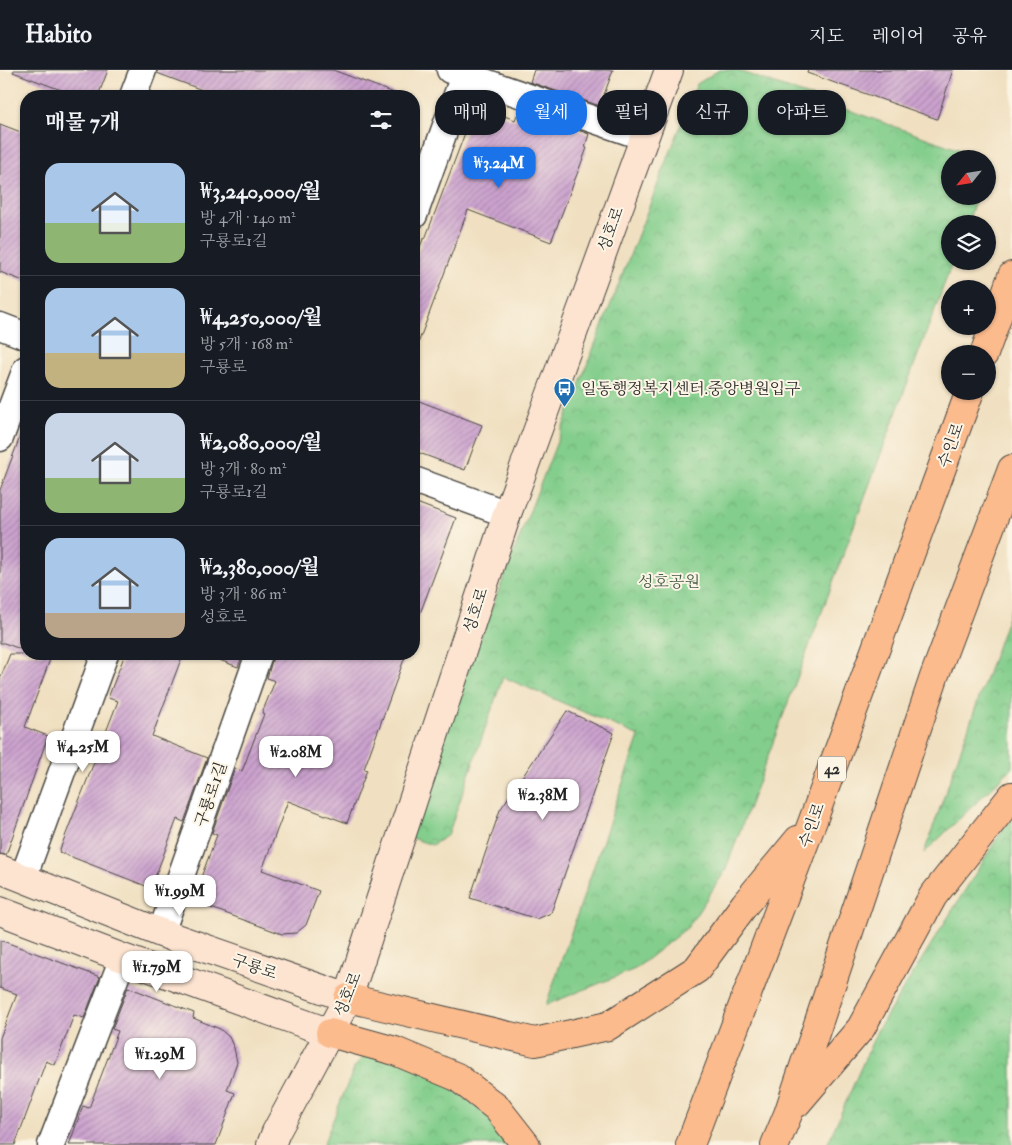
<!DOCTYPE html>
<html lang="ko">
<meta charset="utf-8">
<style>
body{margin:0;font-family:"IM FELL Double Pica","Noto Serif KR",serif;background:#242831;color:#f1f3f6;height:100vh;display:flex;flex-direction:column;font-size:19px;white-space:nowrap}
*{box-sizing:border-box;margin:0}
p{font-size:16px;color:#9ea1a6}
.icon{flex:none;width:28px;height:28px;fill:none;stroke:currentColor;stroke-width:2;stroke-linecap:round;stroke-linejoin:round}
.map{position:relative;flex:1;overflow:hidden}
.sheet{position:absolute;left:20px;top:20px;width:400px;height:570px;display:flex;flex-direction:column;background:#171b24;border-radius:20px;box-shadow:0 1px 4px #0004}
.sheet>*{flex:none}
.hud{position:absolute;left:435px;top:20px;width:475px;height:45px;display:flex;gap:10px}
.needle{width:32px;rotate:240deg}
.controls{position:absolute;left:941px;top:80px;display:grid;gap:10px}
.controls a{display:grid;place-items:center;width:55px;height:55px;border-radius:50%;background:#171b24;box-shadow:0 1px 4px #0004;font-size:25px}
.price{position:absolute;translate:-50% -42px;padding:0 11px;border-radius:10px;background:#fff;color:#222;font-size:16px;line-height:32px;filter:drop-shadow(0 1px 2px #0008)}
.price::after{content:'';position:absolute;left:50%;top:30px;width:15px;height:11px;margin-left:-8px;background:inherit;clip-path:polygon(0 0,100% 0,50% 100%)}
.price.active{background:#1a73e8;color:#fff}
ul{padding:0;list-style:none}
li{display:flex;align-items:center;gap:15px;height:125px;padding:0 25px}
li+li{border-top:1px solid #363941}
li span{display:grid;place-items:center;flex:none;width:140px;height:100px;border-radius:15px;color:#555}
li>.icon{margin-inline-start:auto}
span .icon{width:60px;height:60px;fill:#fffc;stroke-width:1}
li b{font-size:21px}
h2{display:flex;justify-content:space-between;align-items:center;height:60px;padding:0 25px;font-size:21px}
.chip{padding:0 18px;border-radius:20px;background:#171b24;box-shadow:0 1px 4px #0004;font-size:18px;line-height:45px}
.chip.active{background:#1a73e8;color:#fff}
header{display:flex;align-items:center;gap:30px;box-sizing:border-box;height:70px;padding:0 25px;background:#171b24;border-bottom:1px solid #363941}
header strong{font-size:24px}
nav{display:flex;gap:28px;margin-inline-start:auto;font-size:18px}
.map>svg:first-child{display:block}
</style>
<header>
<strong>Habito</strong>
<nav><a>지도</a><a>레이어</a><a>공유</a></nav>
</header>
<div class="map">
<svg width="1012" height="1075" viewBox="0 0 1012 1075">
<defs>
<pattern id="park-crowns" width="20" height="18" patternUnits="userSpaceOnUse" patternTransform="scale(1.25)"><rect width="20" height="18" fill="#83ce8c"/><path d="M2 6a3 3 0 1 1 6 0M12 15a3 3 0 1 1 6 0" fill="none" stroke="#71b179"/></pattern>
<pattern id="building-hatch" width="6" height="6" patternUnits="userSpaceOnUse" patternTransform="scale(1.25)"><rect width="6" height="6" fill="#cca3cf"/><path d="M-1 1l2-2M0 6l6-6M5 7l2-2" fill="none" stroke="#a685a8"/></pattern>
</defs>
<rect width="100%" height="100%" fill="#fcf5e5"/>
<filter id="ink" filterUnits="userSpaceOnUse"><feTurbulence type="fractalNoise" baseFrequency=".02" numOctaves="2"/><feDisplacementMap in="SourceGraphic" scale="10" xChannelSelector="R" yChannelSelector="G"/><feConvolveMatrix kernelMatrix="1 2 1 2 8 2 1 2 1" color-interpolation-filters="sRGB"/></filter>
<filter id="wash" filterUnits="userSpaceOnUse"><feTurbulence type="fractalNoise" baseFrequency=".0096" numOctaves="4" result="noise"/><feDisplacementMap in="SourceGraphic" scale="20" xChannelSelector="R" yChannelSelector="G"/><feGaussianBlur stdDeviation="1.12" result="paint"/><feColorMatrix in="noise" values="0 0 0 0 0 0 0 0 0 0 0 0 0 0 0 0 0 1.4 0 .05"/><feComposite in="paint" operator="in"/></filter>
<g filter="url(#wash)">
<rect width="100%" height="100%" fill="#f0e0c1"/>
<g fill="url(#park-crowns)" stroke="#577c5c">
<path d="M719,0h17l227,81 17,8h-30v37h27l-10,28h-17v37h3l-228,610 -37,56 -53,42 -89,36 93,-269 -136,-59 -55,158 -16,10 -29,-10 294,-751z"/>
<path d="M1012,535v163l-88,85z"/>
<path d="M1012,745v330h-185l50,-114z"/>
<path d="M371,978l55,19 63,49 25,29h-191l31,-77z"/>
</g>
<g id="blocks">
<g fill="url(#building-hatch)">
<path d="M14,0h94l-10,26h-21l-64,-24z"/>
<path d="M158,0h175l64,24 -1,2h-178l-61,-23z"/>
<path d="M534,0h79l-13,36 -70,-24z"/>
<path d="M808,0h145l-16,49 -130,-46z"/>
<path d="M479,26l7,2v11l29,11 4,-10 70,24 -4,13 2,1 -36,94 -83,-32 -52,139h-2v-86l9,-24h2z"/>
<path d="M0,54l26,10v148l-26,-10z"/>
<path d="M414,329l68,26 -17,45 -51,-19z"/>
<path d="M24,356l2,1v224l-22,-8h-4v-153z"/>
<path d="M414,432l42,16 -40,106h-2z"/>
<path d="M10,584h42l-27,73 23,9 -42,119 -6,-1v-175z"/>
<path d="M125,584h58l-31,82 55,22 -23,64 -7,-3 -26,69 -92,-36 59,-151 -10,-3z"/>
<path d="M209,584h34l-5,13 -29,-11z"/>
<path d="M274,584h132l-42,115 3,1 -20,53 -59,-22 -26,69 57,21 -13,34 -10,8 -14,1 -90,-33 25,-66 -5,-2 23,-65 7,3 22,-57 -2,-1 13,-32 -8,-3z"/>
<path d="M567,641l47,22 -63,180 -14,6 -67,-21 30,-88z"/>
<path d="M0,870l100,37 -16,41 -10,-3 -19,50 -9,-4 -31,84h-15v-107l17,-44 -17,-6z"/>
<path d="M128,917l66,26 -1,5 27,11 9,8 5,11 3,14 -10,28 8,3 -19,52h-147l14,-39 6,2 29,-77 -6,-2z"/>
</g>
</g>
</g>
<g filter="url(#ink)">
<use href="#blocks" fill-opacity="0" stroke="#494642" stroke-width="1"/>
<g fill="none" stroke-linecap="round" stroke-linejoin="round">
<defs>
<g id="street">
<path d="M450,0l194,67"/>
<path d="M133,26l10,-26"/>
<path d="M414,145l52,-145"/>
<path d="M0,256l26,10"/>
<path d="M0,368l26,-69"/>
<path d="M414,410l93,34"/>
<path d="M23,808l82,-224"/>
<path d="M161,863l98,-279"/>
<path d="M51,1075l72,-187"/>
</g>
<g id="secondary">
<path d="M0,799l161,64 187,65"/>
<path d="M0,841l123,47 207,75"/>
<path d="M271,1075l5,-13 72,-134 159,-484 162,-444"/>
</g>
<g id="highway">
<path d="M984,284l28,-78"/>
<path d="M348,928l187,44 73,-16 89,-57 48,-65 53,-64"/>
<path d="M330,963l65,18 62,26 40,31 29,37"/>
<path d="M797,1033l64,-75 72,-132 79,-100"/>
<path d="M690,1075l122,-322 158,-432"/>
<path d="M775,1075l13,-31 146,-437 78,-208"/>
</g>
</defs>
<use href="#street" stroke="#494642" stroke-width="29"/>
<use href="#secondary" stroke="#494642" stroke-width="30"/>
<use href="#highway" stroke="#494642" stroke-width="30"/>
<use href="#street" stroke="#fff" stroke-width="26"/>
<use href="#secondary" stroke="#fde4d1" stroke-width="28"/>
<use href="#highway" stroke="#fbbb8d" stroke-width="28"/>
</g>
</g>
<defs>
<symbol id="bus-pin" viewBox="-11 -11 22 30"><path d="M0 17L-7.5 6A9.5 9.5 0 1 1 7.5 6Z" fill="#1f6fb2" stroke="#fcf5e5"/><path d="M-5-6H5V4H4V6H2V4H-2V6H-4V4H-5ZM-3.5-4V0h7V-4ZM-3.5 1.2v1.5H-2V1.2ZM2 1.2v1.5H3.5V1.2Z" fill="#fff"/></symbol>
</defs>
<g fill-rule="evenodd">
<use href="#bus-pin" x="552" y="306" width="25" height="34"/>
</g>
<g text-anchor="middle" stroke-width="4" stroke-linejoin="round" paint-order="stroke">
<rect fill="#fcf5e5" stroke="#6a6863" stroke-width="1" x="818" y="686.5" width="28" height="25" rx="4"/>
<g font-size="15" font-weight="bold" fill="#2b2b2b">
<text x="832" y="704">42</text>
</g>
<g font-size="16" fill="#2b2b2b" stroke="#fcf5e5">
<text transform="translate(610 159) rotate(-70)" y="6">성호로</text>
<text transform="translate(950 375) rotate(-70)" y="6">수인로</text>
<text transform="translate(475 540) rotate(-72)" y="6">성호로</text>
<text transform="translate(210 724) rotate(-71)" y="6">구룡로1길</text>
<text transform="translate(811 755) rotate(-70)" y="6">수인로</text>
<text transform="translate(255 896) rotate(19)" y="6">구룡로</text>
<text transform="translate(347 924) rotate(-68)" y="6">성호로</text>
</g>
<g font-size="16" fill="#2b2b2b" stroke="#fcf5e5" text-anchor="start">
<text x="581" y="324">일동행정복지센터.중앙병원입구</text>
</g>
<g font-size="16" fill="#455c48" stroke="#fcf5e5">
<text x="669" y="517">성호공원</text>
</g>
</g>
</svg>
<div class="controls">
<a><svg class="needle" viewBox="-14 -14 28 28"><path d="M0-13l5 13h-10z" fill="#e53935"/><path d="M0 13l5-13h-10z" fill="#9ea1a6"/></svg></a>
<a><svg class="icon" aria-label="layers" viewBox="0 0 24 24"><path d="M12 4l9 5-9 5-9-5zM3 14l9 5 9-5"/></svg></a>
<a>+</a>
<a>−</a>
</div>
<b class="price active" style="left:499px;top:119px">₩3.24M</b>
<b class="price" style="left:83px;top:703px">₩4.25M</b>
<b class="price" style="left:296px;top:708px">₩2.08M</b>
<b class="price" style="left:543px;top:751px">₩2.38M</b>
<b class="price" style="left:180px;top:847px">₩1.99M</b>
<b class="price" style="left:157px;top:923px">₩1.79M</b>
<b class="price" style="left:160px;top:1010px">₩1.29M</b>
<div class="hud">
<a class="chip">매매</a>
<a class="chip active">월세</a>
<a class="chip">필터</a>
<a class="chip">신규</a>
<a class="chip">아파트</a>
</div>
<section class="sheet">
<h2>매물 7개<svg class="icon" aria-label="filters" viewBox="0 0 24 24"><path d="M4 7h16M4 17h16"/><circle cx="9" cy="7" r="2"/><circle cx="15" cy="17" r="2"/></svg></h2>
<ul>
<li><span style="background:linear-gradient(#a9c7e8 60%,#8fb573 0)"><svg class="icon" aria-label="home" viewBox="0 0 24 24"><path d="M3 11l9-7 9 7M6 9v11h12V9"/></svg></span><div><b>₩3,240,000/월</b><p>방 4개 · 140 m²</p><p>구룡로1길</p></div></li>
<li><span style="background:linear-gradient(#a9c7e8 65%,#c2b280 0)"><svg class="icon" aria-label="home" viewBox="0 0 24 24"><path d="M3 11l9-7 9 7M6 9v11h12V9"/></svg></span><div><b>₩4,250,000/월</b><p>방 5개 · 168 m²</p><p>구룡로</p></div></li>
<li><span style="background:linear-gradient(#c9d6e8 65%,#8fb573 0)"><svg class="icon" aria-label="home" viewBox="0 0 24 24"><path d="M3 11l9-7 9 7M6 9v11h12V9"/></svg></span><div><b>₩2,080,000/월</b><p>방 3개 · 80 m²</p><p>구룡로1길</p></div></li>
<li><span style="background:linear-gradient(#a9c7e8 75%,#b9a48a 0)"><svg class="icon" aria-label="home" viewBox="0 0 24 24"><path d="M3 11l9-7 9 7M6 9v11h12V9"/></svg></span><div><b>₩2,380,000/월</b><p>방 3개 · 86 m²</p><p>성호로</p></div></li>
</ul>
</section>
</div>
